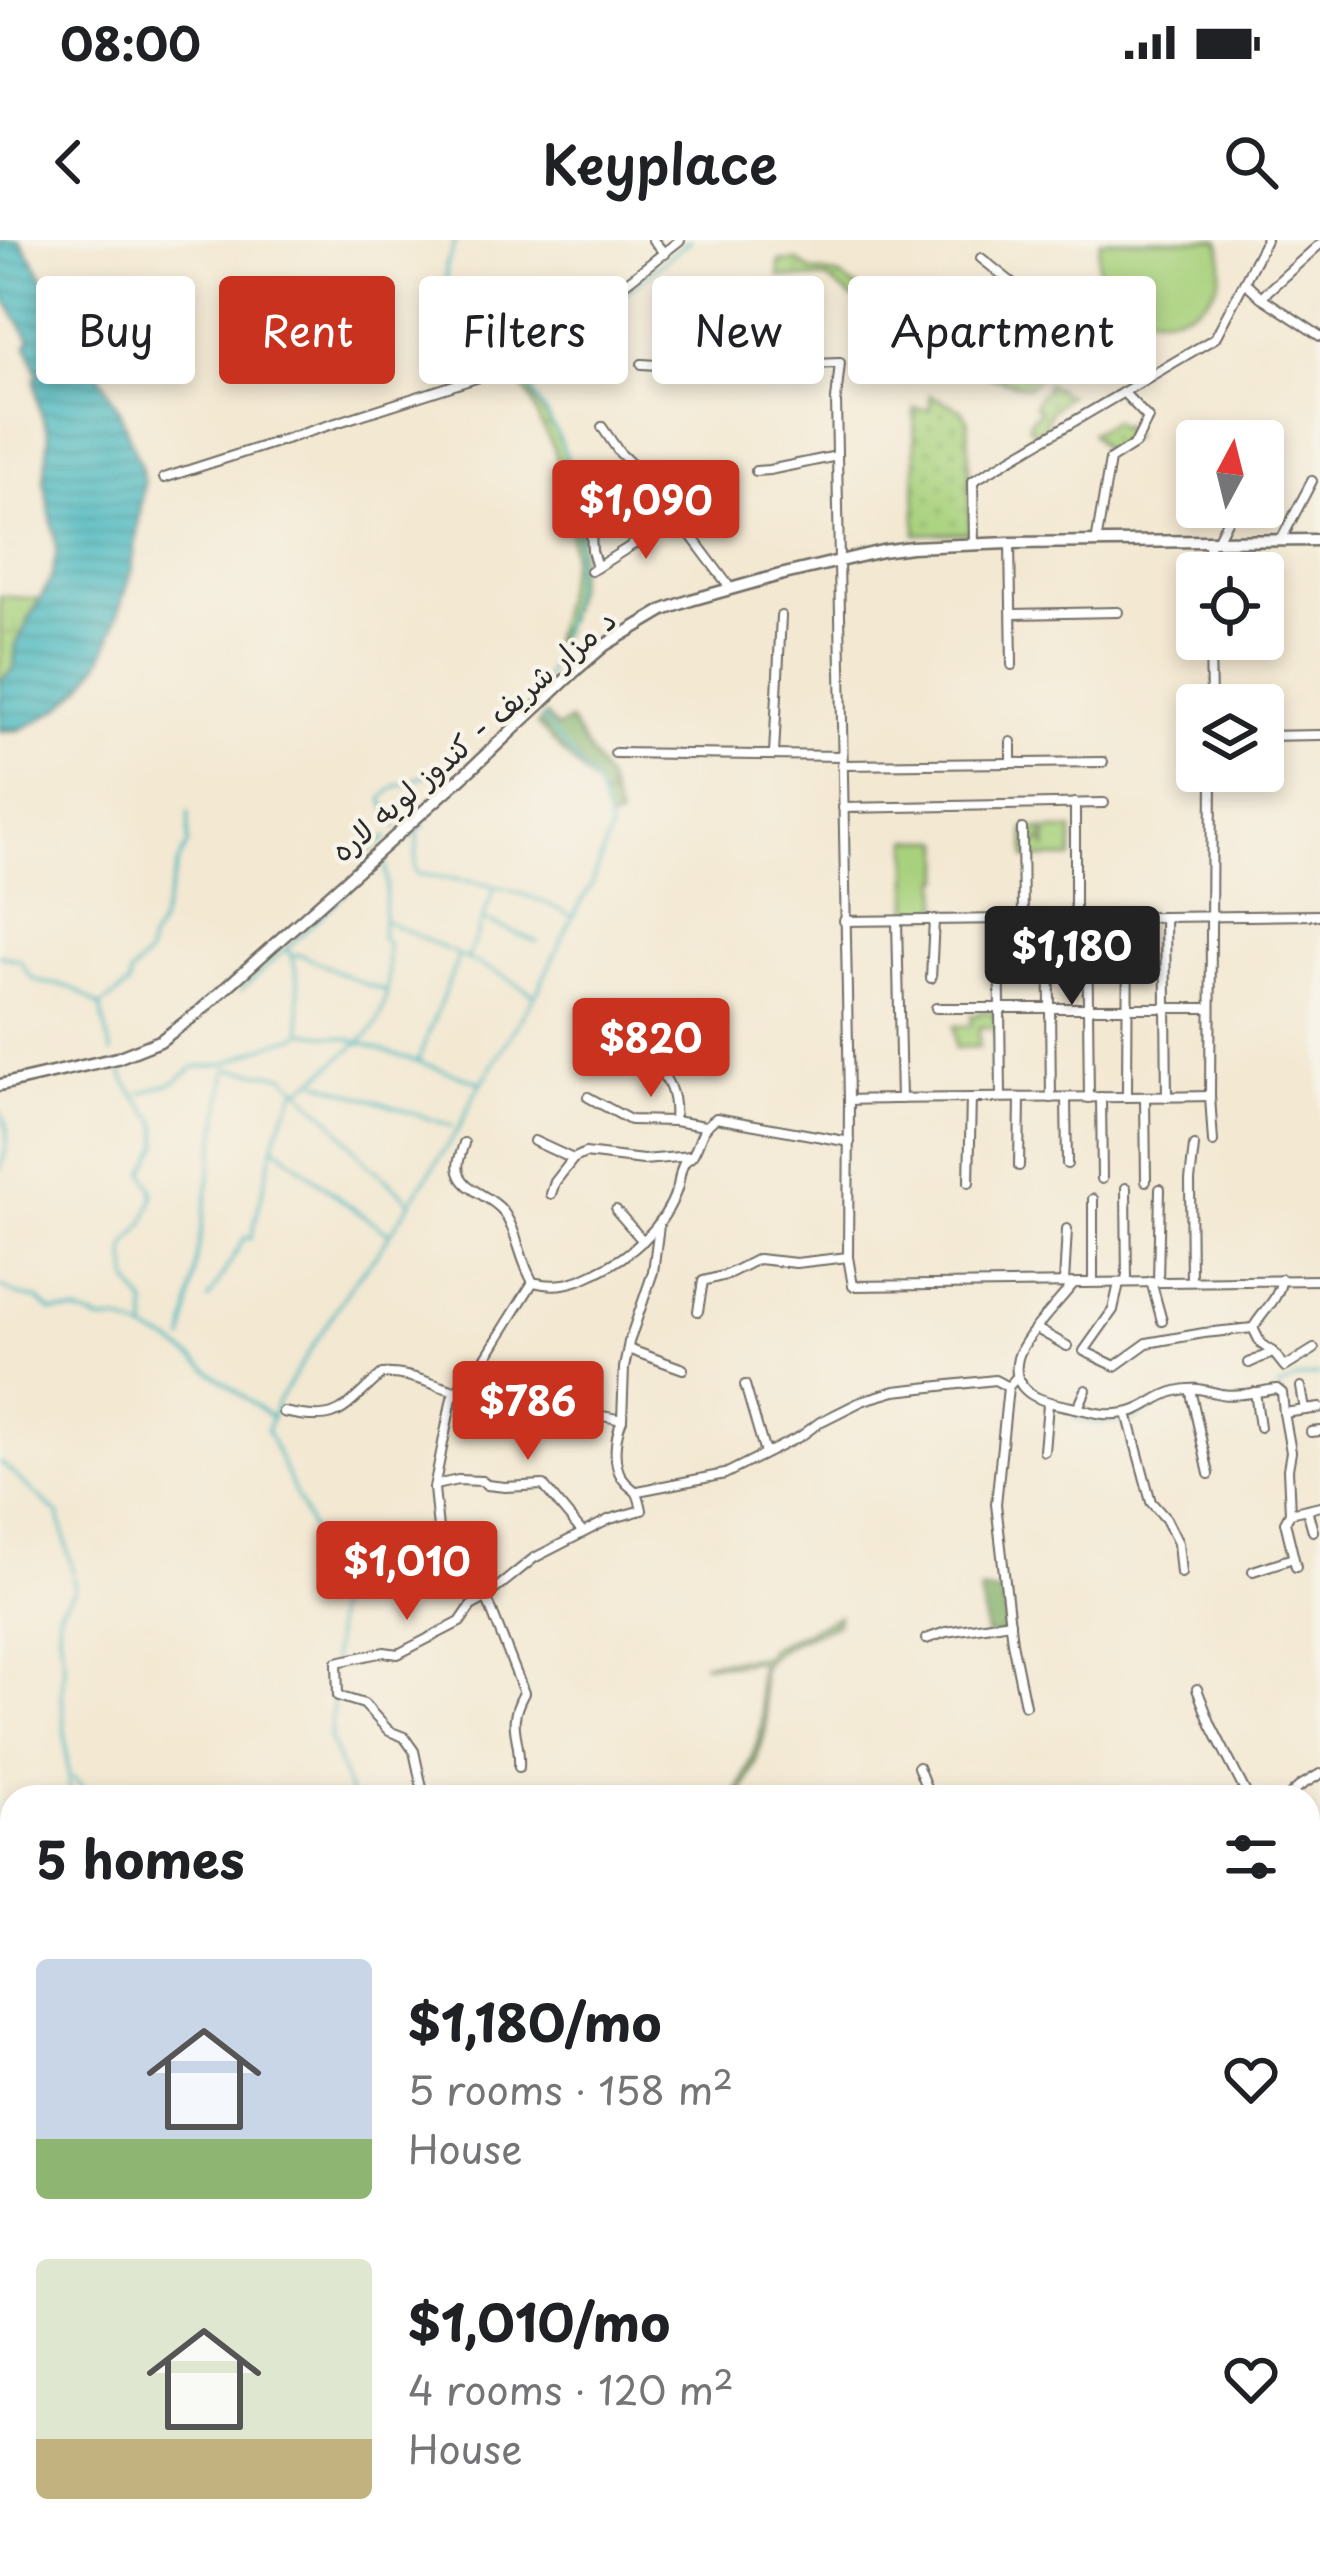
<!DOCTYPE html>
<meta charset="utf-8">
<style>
body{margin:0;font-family:"Playpen Sans","Playpen Sans Arabic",sans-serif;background:#f2f2f2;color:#202124;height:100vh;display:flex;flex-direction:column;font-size:45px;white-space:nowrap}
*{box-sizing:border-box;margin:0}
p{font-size:39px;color:#757577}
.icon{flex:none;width:66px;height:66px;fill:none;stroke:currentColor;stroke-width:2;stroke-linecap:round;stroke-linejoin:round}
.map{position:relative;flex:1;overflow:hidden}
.panel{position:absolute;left:0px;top:1545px;width:1320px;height:771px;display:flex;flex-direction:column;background:#fff;border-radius:36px 36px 0 0;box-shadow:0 6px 18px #0003}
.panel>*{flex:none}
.top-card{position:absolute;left:36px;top:36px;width:1248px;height:108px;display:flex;gap:24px}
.needle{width:78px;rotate:7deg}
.fabs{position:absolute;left:1176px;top:180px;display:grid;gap:24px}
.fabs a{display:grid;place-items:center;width:108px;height:108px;border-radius:12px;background:#fff;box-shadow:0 6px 18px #0003;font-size:60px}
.price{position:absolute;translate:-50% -102px;padding:0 27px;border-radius:12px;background:#c8321e;color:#fff;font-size:39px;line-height:78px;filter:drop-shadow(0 3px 6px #0008)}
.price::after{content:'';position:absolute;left:50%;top:72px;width:36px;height:27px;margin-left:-18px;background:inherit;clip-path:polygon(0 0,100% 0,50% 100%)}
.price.current{background:#222;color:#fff}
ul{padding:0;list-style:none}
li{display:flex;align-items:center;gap:36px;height:300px;padding:0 36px}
li span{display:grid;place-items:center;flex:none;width:336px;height:240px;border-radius:12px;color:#555}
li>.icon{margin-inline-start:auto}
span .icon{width:144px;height:144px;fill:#fffc;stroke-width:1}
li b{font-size:51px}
h2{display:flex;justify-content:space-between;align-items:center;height:144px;padding:0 36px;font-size:51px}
.pill{padding:0 42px;border-radius:12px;background:#fff;box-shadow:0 6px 18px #0003;font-size:42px;line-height:108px}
.pill.current{background:#c8321e;color:#fff}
.status{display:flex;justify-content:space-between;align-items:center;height:84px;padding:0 60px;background:#fff;direction:ltr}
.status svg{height:33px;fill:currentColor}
header{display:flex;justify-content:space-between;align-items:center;height:156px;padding:0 36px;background:#fff;font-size:54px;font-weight:600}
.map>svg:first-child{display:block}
</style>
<div class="status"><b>08:00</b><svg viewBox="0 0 49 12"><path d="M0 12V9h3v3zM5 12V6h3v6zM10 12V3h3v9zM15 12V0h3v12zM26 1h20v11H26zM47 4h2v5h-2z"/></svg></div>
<header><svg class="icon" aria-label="back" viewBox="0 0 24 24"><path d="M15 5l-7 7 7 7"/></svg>Keyplace<svg class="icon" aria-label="search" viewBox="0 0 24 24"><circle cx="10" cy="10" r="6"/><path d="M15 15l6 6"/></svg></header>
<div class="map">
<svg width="1320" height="2314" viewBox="0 0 1320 2314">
<defs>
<pattern id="grass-dots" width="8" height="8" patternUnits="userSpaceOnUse" patternTransform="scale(3)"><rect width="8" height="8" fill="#a8d17d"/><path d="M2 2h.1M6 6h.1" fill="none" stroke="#91b46c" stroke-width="1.8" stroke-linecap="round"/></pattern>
<pattern id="forest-firs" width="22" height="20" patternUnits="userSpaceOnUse" patternTransform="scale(3)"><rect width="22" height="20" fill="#86b36c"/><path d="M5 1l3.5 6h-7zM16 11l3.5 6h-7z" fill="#6e9259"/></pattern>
<pattern id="wetland-marsh" width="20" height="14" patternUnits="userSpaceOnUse" patternTransform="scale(3)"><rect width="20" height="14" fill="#a8d17d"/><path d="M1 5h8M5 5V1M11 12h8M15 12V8" fill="none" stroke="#91b46c"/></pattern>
<pattern id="water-rules" width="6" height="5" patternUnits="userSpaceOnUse" patternTransform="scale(3)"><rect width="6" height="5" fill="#49b8bf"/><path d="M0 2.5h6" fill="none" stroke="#3d969b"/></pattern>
</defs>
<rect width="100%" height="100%" fill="#f7f3e8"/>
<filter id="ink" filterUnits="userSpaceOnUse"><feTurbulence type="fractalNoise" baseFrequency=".00833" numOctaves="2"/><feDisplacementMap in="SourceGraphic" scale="24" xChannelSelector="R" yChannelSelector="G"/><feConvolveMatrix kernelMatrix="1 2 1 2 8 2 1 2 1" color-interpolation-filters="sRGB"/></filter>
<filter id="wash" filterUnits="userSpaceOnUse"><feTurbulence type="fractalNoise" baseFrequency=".004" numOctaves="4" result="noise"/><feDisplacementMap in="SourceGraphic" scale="48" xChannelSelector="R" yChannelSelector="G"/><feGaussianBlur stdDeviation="2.7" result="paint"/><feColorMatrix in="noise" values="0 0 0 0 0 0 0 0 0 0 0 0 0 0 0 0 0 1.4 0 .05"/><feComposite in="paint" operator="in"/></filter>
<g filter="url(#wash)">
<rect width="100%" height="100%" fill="#f3e8d2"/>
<g fill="url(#grass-dots)" stroke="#6a7e54" stroke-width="3">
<path d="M798,21l14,10 28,5 13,10 18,7 51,11 20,25 47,34 32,-16 37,7 4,5 -35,29 -41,-13 -46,-38 -22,-24 -66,-15 -25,-19 -48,-2v-15z"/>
<path d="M525,126c2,6 1,12 3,17 6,20 23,38 32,57 22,48 26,112 11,163 -4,15 -7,32 -19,41l20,-89 -4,-54 -14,-53 -15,-27 -8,-22 -9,-12 -3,-18z"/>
<path d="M1048,143l4,5h5l7,7 5,-2 -18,18 -11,23 -11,-6 1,-8 10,-9 -6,-6 6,-11 7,-4 -2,-4z"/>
<path d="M930,155l31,14 7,11 2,113 -54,1 -2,-126 16,2z"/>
<path d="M1113,181l7,7 3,-3 10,11 -28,16 -14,-19z"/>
</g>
<g fill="url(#forest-firs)" stroke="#586f4c" stroke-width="3">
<path d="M546,475l10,13 14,-7 38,61 11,36 -11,4 -11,-35 -60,-62z"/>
<path d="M980,1351l21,1 7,43 -22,-1z"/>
<path d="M838,1376l-1,8c-21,9 -55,20 -69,35 -14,14 0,48 -2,66 -1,15 -18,58 -26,72h-5c7,-14 26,-59 27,-74 2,-20 -9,-38 -1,-58l-8,-4 -22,4 -29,-2 65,-7 1,-7z"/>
</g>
<path fill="url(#wetland-marsh)" stroke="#6a7e54" stroke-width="3" d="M0,356l39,3 -23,46 -2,24 -14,12z"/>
<g fill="#a8d17d" stroke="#6a7e54" stroke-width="3">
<path d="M1101,0h118c27,100 -143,103 -118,0z"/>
<path d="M1043,589v10l-4,3 6,1 1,7 1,-20h25v28h-46l-1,-28z"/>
<path d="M909,600h31l3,2v36l-4,1 1,32 -2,2h-26l-3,-2z"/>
<path d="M1082,683l1,53h-14l-2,-38 -11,1v-12z"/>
<path d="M1028,700h12v16l-12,-2v20h-26v-12l19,-1 1,-10 6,-1z"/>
<path d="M979,772h15v8h5l-1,19h-2l-1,-11 -16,-1v20l-24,1 -1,-22h17v-11h7z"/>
</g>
<path fill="url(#water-rules)" stroke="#3a7275" stroke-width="3" d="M0,0h20l76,120 1,11 22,39 22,57 3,17 -12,85 -23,74 -10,21 -16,22 -22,21 -23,14 -19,9 -19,1v-50l14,-12 2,-24 35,-67 6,-27 -13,-71 5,-45 -10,-27 -4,-29 3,-5 -11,-29 3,-6 -30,-47z"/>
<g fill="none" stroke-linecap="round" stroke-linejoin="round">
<g stroke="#49b8bf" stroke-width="3">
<path d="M456,0l-10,26v16l84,74"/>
<path d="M533,120l2,3 -9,13 2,9c11,18 25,38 33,57 31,78 11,164 -17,240"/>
<path d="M536,122l57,-42 97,-80"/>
<path d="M531,466l-1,-2 10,-15"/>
<path d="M397,587l-15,-28 13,-12 43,-16"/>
<path d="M418,593l-3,38 3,3c54,7 107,14 155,43"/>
<path d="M365,614l22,-17"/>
<path d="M484,680l53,22"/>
<path d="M385,681l117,54 30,18"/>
<path d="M0,715l21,6c14,32 29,17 53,28 9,4 18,12 26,18l12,46"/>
<path d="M294,715h8l62,29 20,6"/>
<path d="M467,720l28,-73"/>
<path d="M240,751l145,-134 41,-33"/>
<path d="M100,767l29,-22 1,-10 18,-20 2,-14 8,-12 21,-69 9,-16 1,-32"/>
<path d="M303,792l46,7 133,44"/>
<path d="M418,820l40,-102"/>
<path d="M117,825l15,27 24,29 2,8 1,15 -15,28 9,18v10l-9,23 -16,20 -3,10 5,30 16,22v24"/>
<path d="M229,829l56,7 46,44 35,42 39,34 5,7"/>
<path d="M318,842l134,44"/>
<path d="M141,853l34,-11 19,-15 31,-3 46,-20 26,-7 5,-5c-5,-28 1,-57 -15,-83"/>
<path d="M0,871c12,19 7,38 0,58"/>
<path d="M275,906l65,53 50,35"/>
<path d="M0,1046l17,9 20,4 14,12 25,1 24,9h19l52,21 98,74"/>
<path d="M208,1060l37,-63 6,2 26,-107 18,-41c22,-12 26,-16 45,-33 25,-22 36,-21 45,-58 5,-18 2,-39 3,-57l-7,-6 6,-52 -2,-28 -3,-3"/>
<path d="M184,1100l43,-271"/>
<path d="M1277,1149l21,-11 22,-3"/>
<path d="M1073,1178l18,5 41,-2 27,-18 27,-9"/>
<path d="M0,1222l59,53 14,57"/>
<path d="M333,1422l2,-66 -9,-11 -15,-56 -44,-99 10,-27 77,-122 23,-27 83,-128 13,-29 65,-107 36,-76 18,-30 18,-51 -2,-11 -11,-35 -56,-70"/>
<path d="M334,1449l-4,49 21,59"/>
<path d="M73,1537l15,17 10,3"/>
<path d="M70,1557l-8,-101 2,-34 -6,-33 1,-19 16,-21 -2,-12"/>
<path d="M2,1597l10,-5"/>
<path d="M0,1599l12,18"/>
<path d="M0,1652l12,-5"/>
<path d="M0,1787l12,-4"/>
<path d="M0,1882l12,28"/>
<path d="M0,2130l12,2"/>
<path d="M9,2131l3,-71"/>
<path d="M0,2227l12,9"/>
<path d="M167,2304l5,10"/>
<path d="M590,2304l3,10"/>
</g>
</g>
</g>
<g filter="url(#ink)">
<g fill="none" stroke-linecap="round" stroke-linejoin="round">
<defs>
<g id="minor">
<path d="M653,0l12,14"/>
<path d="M981,18l157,125"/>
<path d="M1246,43l15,14 59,39"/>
<path d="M1261,57l59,-53"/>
<path d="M642,124l61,4 137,-5 -4,37 13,700 -1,157 5,29 467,-6"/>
<path d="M602,187l17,25 34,33 78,104"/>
<path d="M1263,210l3,-7"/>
<path d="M756,231l13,-1 68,-14"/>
<path d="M164,238l362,-116 154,-122"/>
<path d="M1281,300l31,-59"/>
<path d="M1209,301l1,32"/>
<path d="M1217,301l17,-34"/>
<path d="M1010,303l2,122"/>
<path d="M1096,303l14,-83 25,-16 13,-26 -25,-26"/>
<path d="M974,304l-1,-63 242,-143 51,-98"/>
<path d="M597,327l-5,-16 -1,-19 26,-13 36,-34"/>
<path d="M591,331l86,-54"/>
<path d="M1012,374l106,-2"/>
<path d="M1210,399l1,66"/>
<path d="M1263,496l57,-1"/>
<path d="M1011,502v21"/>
<path d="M615,513l227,3"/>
<path d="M774,514l7,-138"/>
<path d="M842,525l261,-3"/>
<path d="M1212,531l-2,325 3,46"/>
<path d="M1075,563v115"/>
<path d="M843,568l261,-5"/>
<path d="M1022,589l1,90"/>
<path d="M1165,677l2,180"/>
<path d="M1049,678l2,180"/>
<path d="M1087,678l2,180"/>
<path d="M999,679l2,177"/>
<path d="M844,681l476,-6"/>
<path d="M897,681l4,178"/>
<path d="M931,738l3,-58"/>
<path d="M936,768h274"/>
<path d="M614,804c38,18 64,30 60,77"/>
<path d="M588,857l42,23 44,1 31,5"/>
<path d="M1101,857l1,82"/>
<path d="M1127,857l1,-179"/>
<path d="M1145,857l1,84"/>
<path d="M1066,858l1,66"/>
<path d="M849,860c121,-3 240,-2 361,-4"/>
<path d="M534,901l39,18 12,-6 58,7 48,-4"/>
<path d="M464,903c-2,8 -8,20 -5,29 5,19 31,23 43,38 16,21 17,49 31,72 23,6 40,2 62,-9 36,-17 69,-45 82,-84 3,-8 2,-19 8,-27 1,-2 5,-3 7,-6 10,-15 6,-25 24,-38l134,24"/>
<path d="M1019,926l1,-68"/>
<path d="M969,942l2,-84"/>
<path d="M1126,948l1,93"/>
<path d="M551,954l4,-12 18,-23"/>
<path d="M1093,959v83"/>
<path d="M616,970l27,31"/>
<path d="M1151,1041l11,40"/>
<path d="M1158,1041l2,-92"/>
<path d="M1191,1041l-1,-100 4,-35"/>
<path d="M1064,1043l3,-54"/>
<path d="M1119,1043l-6,27 -29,41 31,15 32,-23 57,-10 49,-5"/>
<path d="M1073,1044c-14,18 -50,54 -55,74 -9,37 27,44 53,49 22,4 29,10 54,6 19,-2 32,-18 51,-22 20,-5 26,-1 45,3 17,3 39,-3 56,-5l5,4 2,20"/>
<path d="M698,1071l5,-30 23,-6 32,-16 38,4 52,-6"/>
<path d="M1037,1089l30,17"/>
<path d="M628,1109l55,20"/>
<path d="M1273,1112l12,15 29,-18"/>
<path d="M1249,1123l24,-11 -12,-8 -8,-16c12,-20 24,-26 29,-49"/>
<path d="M475,1135l58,-93"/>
<path d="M1021,1142l-5,-4 -8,9 -12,117 16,138 13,63"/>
<path d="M745,1145l20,68"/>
<path d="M1301,1147l4,23"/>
<path d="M1190,1149l19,85"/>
<path d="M1255,1152l5,35"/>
<path d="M1078,1168l8,-18"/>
<path d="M1320,1168l-36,5 7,39 -3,17 2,44 30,-7"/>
<path d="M283,1172c58,12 57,-1 99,-38 25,-2 49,10 73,17"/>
<path d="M1127,1173l24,89 15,17 12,24 3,30"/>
<path d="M1311,1192l9,-1"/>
<path d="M1044,1211l4,-47"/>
<path d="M435,1245l23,-5 24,1 5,4 18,2 38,-2 39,47"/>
<path d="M638,1251l87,-17 76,-38 19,-14 44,-22 31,-9 100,-11 13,7"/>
<path d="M1307,1269l6,22"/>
<path d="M1290,1273l-5,9 11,45"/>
<path d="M320,1296l16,29 7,2 47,-2 9,-11 36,-1 5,-4"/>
<path d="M1253,1331l40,-13"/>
<path d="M441,1345l3,-35"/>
<path d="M926,1399l20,-7 64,-10"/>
<path d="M1197,1449l14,36 37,72"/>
<path d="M519,1527c2,-32 -14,-40 5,-74l-38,-97 -18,-32 -15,-11 -13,-4 -6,-61 18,-90 16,-24 46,13 55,22 53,11"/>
<path d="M918,1527l12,30"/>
<path d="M424,1557l-10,-46 -10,-14 -15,-6 -25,-27 -26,-8 -1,-34 47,-10 14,2 62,-32 11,-16 11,-6 52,-42 76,-39 32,-9c-6,-28 -7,-14 -20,-32 -10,-16 -7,-41 0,-58l2,-52 5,-26 24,-70 6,-47"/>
<path d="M1288,1557l12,-11 20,-12"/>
<path d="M1308,1652l5,-8 7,5"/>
<path d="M1308,1689l12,5"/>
<path d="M1308,1759l12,-14"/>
<path d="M1308,1966l12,2"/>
<path d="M1308,2044l3,1"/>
<path d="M1308,2108l12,2"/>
<path d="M324,2304l35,10"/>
<path d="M582,2304l2,10"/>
<path d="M1016,2314l5,-10"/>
</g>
<path id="major" d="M0,845l117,-27 43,-17 39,-29 78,-70 195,-174 105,-99 28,-24 59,-35 27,-10 89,-25 102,-24 29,-4 99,-4 310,-3"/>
</defs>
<use href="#minor" stroke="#716d65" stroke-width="12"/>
<use href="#major" stroke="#716d65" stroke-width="15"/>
<use href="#minor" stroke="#fff" stroke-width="8"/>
<use href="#major" stroke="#fff" stroke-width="10"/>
</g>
</g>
<g text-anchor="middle" stroke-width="9" stroke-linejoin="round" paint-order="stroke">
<g font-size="30" fill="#2b2b2b" stroke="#f7f3e8">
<text transform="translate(474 496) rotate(-41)" y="10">د مزار شریف - کندوز لویه لاره</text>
</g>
</g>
</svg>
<div class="fabs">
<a><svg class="needle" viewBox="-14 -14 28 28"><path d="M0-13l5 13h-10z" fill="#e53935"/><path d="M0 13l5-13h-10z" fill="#757577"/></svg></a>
<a><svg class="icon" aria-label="locate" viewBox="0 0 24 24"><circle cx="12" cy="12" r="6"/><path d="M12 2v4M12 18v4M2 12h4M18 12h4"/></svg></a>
<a><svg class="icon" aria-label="layers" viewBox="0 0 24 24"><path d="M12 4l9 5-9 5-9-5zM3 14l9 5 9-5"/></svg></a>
</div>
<b class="price" style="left:646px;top:322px">$1,090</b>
<b class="price current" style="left:1072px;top:768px">$1,180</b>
<b class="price" style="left:651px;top:860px">$820</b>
<b class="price" style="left:528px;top:1223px">$786</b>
<b class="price" style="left:407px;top:1383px">$1,010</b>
<div class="top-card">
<a class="pill">Buy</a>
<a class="pill current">Rent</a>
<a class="pill">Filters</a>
<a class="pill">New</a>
<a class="pill">Apartment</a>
</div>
<section class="panel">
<h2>5 homes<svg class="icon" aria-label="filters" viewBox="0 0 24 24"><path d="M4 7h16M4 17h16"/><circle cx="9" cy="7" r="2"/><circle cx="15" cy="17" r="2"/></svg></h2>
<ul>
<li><span style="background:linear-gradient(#c9d6e8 75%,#8fb573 0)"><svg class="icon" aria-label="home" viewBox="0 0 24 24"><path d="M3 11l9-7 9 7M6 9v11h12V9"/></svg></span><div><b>$1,180/mo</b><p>5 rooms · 158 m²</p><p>House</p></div><svg class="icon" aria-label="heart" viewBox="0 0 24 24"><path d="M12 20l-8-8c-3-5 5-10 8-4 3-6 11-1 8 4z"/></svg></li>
<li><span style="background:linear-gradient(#dfe7d0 75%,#c2b280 0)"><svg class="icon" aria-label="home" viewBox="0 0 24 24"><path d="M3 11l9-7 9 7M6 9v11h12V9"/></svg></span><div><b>$1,010/mo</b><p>4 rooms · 120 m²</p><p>House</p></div><svg class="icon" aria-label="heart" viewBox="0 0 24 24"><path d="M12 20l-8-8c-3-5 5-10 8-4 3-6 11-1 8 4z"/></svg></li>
</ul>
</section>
</div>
